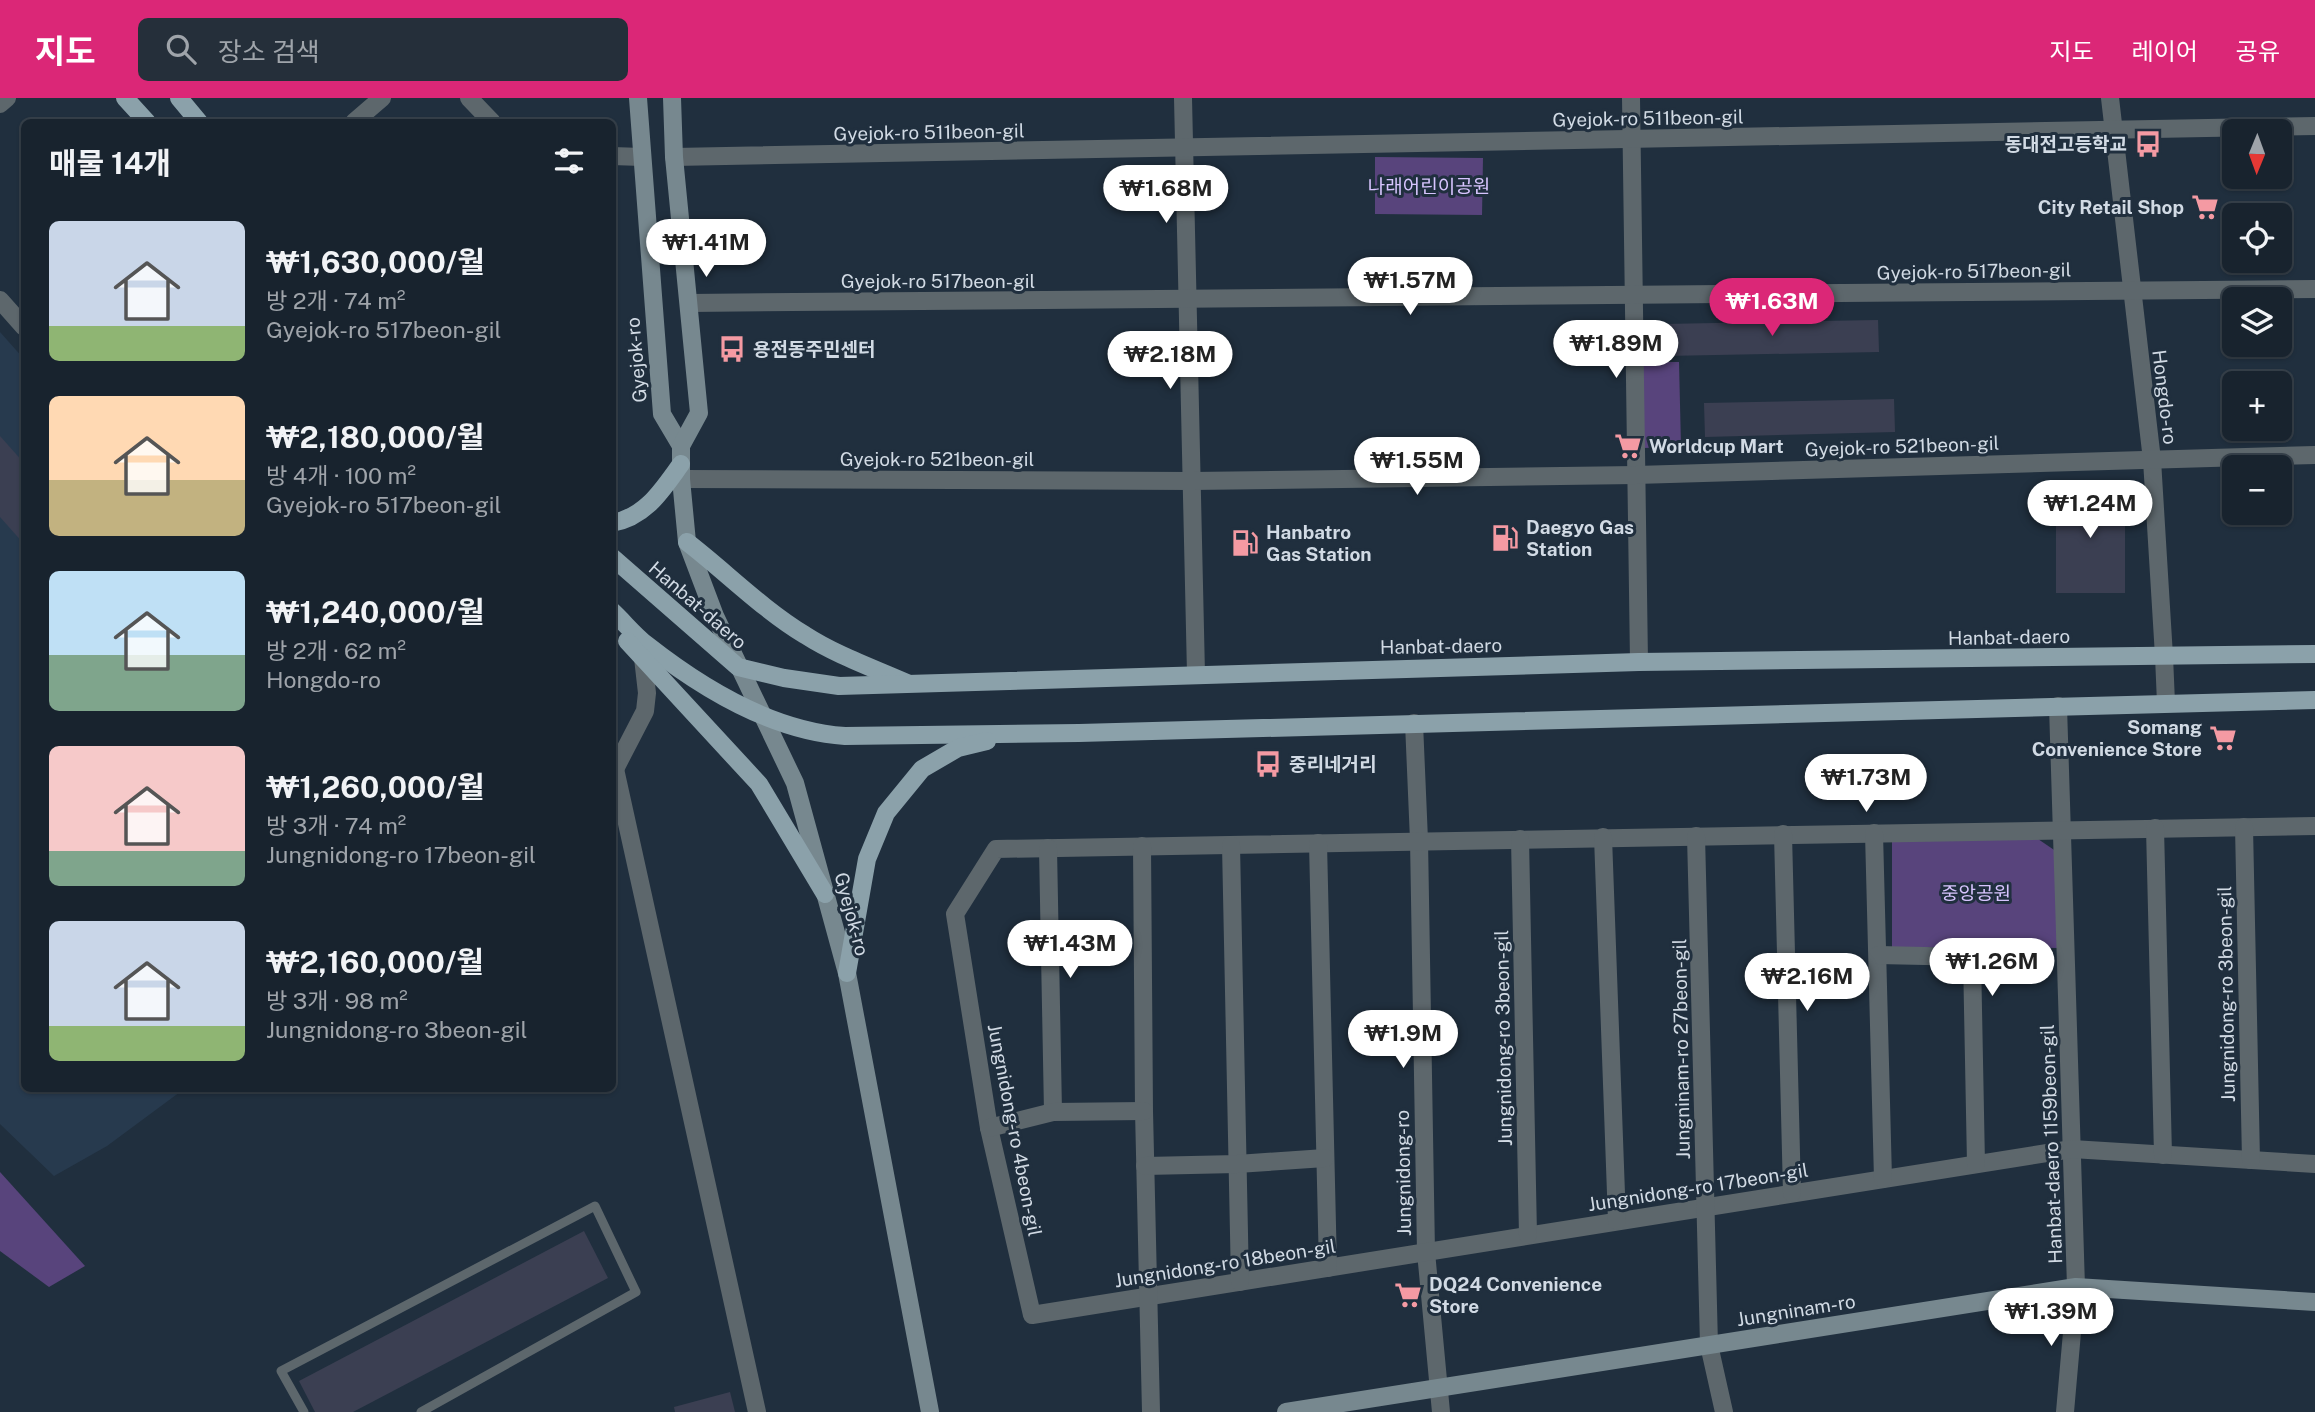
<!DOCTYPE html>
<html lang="ko">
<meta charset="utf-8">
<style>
body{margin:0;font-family:"Public Sans","Noto Sans KR",sans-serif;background:#252f3a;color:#f1f3f6;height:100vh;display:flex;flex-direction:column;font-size:26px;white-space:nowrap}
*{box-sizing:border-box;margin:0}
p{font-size:23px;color:#9fa4aa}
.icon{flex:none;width:38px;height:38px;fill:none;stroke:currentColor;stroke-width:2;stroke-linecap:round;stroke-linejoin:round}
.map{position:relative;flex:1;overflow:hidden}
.details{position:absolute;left:21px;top:21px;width:595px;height:973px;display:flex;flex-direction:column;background:#18232e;border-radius:10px;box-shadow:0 2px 5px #0004,0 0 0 2px #36404a}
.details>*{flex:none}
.needle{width:46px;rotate:181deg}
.buttons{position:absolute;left:2222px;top:21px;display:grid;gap:14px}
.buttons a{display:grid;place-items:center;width:70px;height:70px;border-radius:10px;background:#18232e;box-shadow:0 2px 5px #0004,0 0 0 2px #36404a;font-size:35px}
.price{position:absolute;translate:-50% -60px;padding:0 16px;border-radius:24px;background:#fff;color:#222;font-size:23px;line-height:46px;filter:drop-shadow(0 2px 4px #0008)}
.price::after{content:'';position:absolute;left:50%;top:42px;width:21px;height:16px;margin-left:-10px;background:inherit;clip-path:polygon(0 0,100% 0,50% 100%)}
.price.active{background:#db2777;color:#fff}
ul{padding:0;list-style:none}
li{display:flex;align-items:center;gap:21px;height:175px;padding:0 28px}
li span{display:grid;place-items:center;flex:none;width:196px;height:140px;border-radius:10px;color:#555}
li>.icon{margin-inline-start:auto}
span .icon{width:84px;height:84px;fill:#fffc;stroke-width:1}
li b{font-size:30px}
h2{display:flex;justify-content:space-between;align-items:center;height:84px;padding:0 28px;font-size:30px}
header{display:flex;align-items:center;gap:42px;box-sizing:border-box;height:98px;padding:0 35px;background:#db2777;color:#fff}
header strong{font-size:33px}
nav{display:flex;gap:38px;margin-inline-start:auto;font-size:24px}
.search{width:490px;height:63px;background:#252f3a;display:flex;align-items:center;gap:18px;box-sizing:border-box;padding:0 24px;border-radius:10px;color:#9fa4aa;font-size:26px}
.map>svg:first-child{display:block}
</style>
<header>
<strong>지도</strong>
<div class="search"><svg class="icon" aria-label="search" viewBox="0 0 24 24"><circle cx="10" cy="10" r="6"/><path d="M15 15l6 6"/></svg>장소 검색</div>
<nav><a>지도</a><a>레이어</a><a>공유</a></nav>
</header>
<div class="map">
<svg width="2315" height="1314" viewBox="0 0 2315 1314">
<rect width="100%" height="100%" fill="#202f3e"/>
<path fill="#273a4e" d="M0,234l24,27v729l160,1 -77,57 -53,30 -54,-52z"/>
<g fill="#58447c">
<path d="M1375,59l108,1 -1,57 -107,-1z"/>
<path d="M1641,264h38l2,85 -38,1z"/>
<path d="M1892,740l146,1 22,15v94l-168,-1z"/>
<path d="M0,1074l85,94 -36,21 -49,-36z"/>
</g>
<g fill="#3b3f52">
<path d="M1878,222l1,32 -214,4 -1,-32z"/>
<path d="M1894,301l1,33 -190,5 -1,-34z"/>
<path d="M0,338l24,27v81l-24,-27z"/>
<rect x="2056" y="390" width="69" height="105"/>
<path d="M584,1133l24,47 -255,134h-38l-16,-31z"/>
<path d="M730,1294l5,20h-60l-1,-5z"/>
</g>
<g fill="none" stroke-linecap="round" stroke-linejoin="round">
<path stroke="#5d676c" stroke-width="9" d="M304,1314l-23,-41 314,-165 41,86 -215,120"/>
<g stroke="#5d676c" stroke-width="18">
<path d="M469,0l23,24"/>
<path d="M1183,0l13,576"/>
<path d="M1631,0l8,564"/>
<path d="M2110,0l42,362 12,196"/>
<path d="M0,6l7,-6"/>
<path d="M354,24l28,-24"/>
<path d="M612,58l30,1"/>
<path d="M674,59l1641,-31"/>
<path d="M0,202l24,27"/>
<path d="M689,205l1626,-14"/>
<path d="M681,381l511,2 444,-6 679,-20"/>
<path d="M2058,608l18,581 -11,125"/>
<path d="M1414,625l5,117 7,412 15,160"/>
<path d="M615,671l30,-58 2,-18 -4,-35"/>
<path d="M612,673l3,-2 142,643"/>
<path d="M2315,728l-1319,23 -41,65 34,214 43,187 1040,-166 243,15"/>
<path d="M2244,729l7,333"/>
<path d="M2155,730l8,327"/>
<path d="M1874,735l9,346"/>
<path d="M1783,736l9,359"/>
<path d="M1696,738l13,509 15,67"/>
<path d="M1603,739l14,384"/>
<path d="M1520,741l8,396"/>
<path d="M1318,745l10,425"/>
<path d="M1231,747l9,437"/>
<path d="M1142,748l2,265 7,301"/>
<path d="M1048,750l5,264"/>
<path d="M1878,857l94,2 4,207"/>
<path d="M989,1030l64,-16 91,-1"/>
<path d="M1145,1068l92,-2 88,-6"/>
</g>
<path stroke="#5d676c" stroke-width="18" d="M2164,558l2,47"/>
<g stroke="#77888f" stroke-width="18">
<path d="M638,0l24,316 19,32"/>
<path d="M672,0l2,59 25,256 -18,33v33l6,63 28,74 80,167 52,190 83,439"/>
<path d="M1286,1314l790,-125 239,15"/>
</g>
<g stroke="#8ba1aa" stroke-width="18">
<path d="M125,0l22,24"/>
<path d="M179,0l20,24"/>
<path d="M612,425c34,-6 50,-33 69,-59"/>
<path d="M687,444c39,30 75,67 118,93 31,20 68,33 102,48"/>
<path d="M612,459l126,110 46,11 55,8 800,-24 676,-8"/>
<path d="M612,513c12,11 22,24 35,34 56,44 125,86 198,91l234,-3 1236,-33"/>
<path d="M627,543l132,143 66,110"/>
<path d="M847,875l20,-114 19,-46 36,-44 36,-21 29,-7"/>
</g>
</g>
<defs>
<symbol id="bus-bare" viewBox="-9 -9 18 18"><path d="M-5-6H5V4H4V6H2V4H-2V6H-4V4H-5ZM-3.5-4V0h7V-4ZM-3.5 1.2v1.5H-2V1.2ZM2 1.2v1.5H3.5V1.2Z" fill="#f49aa3" stroke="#202f3e" stroke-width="2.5" paint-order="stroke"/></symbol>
<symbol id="supermarket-bare" viewBox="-9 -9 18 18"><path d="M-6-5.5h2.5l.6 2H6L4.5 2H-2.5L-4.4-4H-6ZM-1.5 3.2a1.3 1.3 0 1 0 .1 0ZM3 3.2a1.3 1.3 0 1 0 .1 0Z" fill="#f49aa3" stroke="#202f3e" stroke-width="2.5" paint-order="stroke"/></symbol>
<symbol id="fuel-bare" viewBox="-9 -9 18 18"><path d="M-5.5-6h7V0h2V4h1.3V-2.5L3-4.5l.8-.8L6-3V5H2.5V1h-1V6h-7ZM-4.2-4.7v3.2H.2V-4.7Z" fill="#f49aa3" stroke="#202f3e" stroke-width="2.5" paint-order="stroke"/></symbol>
</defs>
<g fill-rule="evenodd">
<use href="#bus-bare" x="2129" y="27" width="38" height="38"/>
<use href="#supermarket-bare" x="2186" y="90" width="38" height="38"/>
<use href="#bus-bare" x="713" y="232" width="38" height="38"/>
<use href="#supermarket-bare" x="1609" y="329" width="38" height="38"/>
<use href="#fuel-bare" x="1486" y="421" width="38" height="38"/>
<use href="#fuel-bare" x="1226" y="426" width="38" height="38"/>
<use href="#supermarket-bare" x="2204" y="621" width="38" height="38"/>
<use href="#bus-bare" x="1249" y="647" width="38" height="38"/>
<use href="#supermarket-bare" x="1389" y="1178" width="38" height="38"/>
</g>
<g text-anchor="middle" stroke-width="6" stroke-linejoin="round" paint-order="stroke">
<g font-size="19" fill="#d1dae4" stroke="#202f3e">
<text transform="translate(1648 20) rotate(-1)" y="7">Gyejok-ro 511beon-gil</text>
<text transform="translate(929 34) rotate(-1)" y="7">Gyejok-ro 511beon-gil</text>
<text transform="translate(1974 173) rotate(-1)" y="7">Gyejok-ro 517beon-gil</text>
<text x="938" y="190">Gyejok-ro 517beon-gil</text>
<text transform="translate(636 262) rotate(-95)" y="7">Gyejok-ro</text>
<text transform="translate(2165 299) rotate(83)" y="7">Hongdo-ro</text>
<text transform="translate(1902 348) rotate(-2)" y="7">Gyejok-ro 521beon-gil</text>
<text x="937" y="368">Gyejok-ro 521beon-gil</text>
<text transform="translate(698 507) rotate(41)" y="7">Hanbat-daero</text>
<text transform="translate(2009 539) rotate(-1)" y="7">Hanbat-daero</text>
<text transform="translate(1441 548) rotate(-1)" y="7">Hanbat-daero</text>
<text transform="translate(852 816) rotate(75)" y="7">Gyejok-ro</text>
<text transform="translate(2226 896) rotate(-91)" y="7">Jungnidong-ro 3beon-gil</text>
<text transform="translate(1503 940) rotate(-91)" y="7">Jungnidong-ro 3beon-gil</text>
<text transform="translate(1681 951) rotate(-91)" y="7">Jungninam-ro 27beon-gil</text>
<text transform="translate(1015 1032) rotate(79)" y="7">Jungnidong-ro 4beon-gil</text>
<text transform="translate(2051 1046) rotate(-92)" y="7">Hanbat-daero 1159beon-gil</text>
<text transform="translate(1403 1075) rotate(-91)" y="7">Jungnidong-ro</text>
<text transform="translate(1698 1089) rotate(-9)" y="7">Jungnidong-ro 17beon-gil</text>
<text transform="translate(1225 1165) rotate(-9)" y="7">Jungnidong-ro 18beon-gil</text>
<text transform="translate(1796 1212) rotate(-9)" y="7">Jungninam-ro</text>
</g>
<g font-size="19" font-weight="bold" fill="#d1dae4" stroke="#202f3e" text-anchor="start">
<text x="2127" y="53" text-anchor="end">동대전고등학교</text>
<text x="2184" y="116" text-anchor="end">City Retail Shop</text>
<text x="753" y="258">용전동주민센터</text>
<text x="1649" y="355">Worldcup Mart</text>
<text x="1526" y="436">Daegyo Gas<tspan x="1526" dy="22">Station</tspan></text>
<text x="1266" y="441">Hanbatro<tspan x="1266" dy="22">Gas Station</tspan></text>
<text x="2202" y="636" text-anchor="end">Somang<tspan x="2202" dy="22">Convenience Store</tspan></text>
<text x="1289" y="673">중리네거리</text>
<text x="1429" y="1193">DQ24 Convenience<tspan x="1429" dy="22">Store</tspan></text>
</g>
<g font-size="19" fill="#d7c4fe" stroke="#202f3e">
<text x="1429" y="95">나래어린이공원</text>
<text x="1976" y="802">중앙공원</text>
</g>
</g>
</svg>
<div class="buttons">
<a><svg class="needle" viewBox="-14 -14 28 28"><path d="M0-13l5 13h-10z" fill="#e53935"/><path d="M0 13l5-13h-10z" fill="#9fa4aa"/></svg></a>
<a><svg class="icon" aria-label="locate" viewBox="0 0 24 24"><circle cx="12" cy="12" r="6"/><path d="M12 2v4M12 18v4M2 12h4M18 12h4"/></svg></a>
<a><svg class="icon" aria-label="layers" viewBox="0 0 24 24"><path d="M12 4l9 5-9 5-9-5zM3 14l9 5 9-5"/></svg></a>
<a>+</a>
<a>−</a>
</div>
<b class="price" style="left:1166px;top:127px">₩1.68M</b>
<b class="price" style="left:706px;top:181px">₩1.41M</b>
<b class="price" style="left:1410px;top:219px">₩1.57M</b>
<b class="price active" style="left:1772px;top:240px">₩1.63M</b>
<b class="price" style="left:1616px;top:282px">₩1.89M</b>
<b class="price" style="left:1170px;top:293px">₩2.18M</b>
<b class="price" style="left:1417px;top:399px">₩1.55M</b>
<b class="price" style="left:2090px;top:442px">₩1.24M</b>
<b class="price" style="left:1866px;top:716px">₩1.73M</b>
<b class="price" style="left:1070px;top:882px">₩1.43M</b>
<b class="price" style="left:1992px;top:900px">₩1.26M</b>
<b class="price" style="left:1807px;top:915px">₩2.16M</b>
<b class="price" style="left:1403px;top:972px">₩1.9M</b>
<b class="price" style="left:2051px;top:1250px">₩1.39M</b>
<section class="details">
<h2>매물 14개<svg class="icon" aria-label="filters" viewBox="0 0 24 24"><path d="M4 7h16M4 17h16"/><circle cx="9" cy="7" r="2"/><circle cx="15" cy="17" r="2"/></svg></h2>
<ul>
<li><span style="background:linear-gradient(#c9d6e8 75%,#8fb573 0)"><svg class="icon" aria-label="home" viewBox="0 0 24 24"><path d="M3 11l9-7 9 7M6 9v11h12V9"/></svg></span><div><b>₩1,630,000/월</b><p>방 2개 · 74 m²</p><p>Gyejok-ro 517beon-gil</p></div></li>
<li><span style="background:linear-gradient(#ffd9b3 60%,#c2b280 0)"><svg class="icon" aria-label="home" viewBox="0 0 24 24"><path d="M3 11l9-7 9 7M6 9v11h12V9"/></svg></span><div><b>₩2,180,000/월</b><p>방 4개 · 100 m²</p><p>Gyejok-ro 517beon-gil</p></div></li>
<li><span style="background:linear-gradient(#bfe0f5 60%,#7fa58c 0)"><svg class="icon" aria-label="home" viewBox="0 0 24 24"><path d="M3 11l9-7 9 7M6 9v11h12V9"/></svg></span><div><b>₩1,240,000/월</b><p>방 2개 · 62 m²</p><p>Hongdo-ro</p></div></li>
<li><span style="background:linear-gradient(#f6c9c9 75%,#7fa58c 0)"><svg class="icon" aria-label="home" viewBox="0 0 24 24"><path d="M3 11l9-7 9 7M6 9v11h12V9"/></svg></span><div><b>₩1,260,000/월</b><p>방 3개 · 74 m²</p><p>Jungnidong-ro 17beon-gil</p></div></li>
<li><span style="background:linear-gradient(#c9d6e8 75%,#8fb573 0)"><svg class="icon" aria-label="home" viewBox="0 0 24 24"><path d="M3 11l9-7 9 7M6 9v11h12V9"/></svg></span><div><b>₩2,160,000/월</b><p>방 3개 · 98 m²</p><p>Jungnidong-ro 3beon-gil</p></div></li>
</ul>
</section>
</div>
